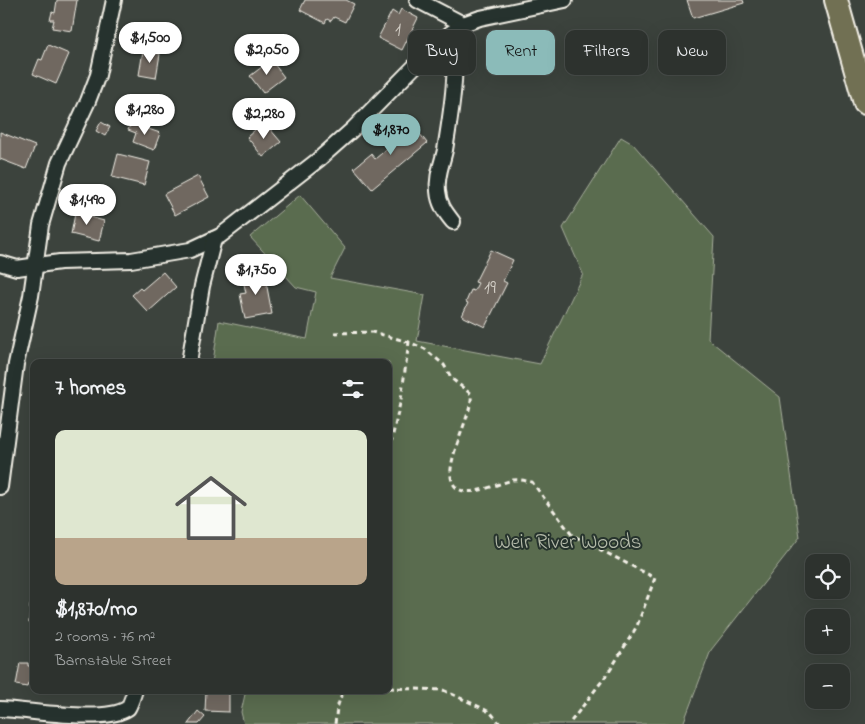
<!DOCTYPE html>
<meta charset="utf-8">
<style>
body{margin:0;font-family:"Indie Flower",sans-serif;background:#393e3a;color:#f1f3f6;height:100vh;display:flex;flex-direction:column;font-size:19px;white-space:nowrap}
*{box-sizing:border-box;margin:0}
p{font-size:16px;color:#a7aaaa}
.icon{flex:none;width:28px;height:28px;fill:none;stroke:currentColor;stroke-width:2;stroke-linecap:round;stroke-linejoin:round}
.map{position:relative;flex:1;overflow:hidden}
.details{position:absolute;left:30px;top:359px;width:362px;height:335px;display:flex;flex-direction:column;background:#2d322e;border-radius:10px;box-shadow:0 5px 20px #0002,0 0 0 1px #484d4a}
.details>*{flex:none}
.top-card{position:absolute;left:408px;top:30px;width:382px;height:45px;display:flex;gap:10px}
.tools{position:absolute;left:805px;top:554px;display:grid;gap:10px}
.tools a{display:grid;place-items:center;width:45px;height:45px;border-radius:10px;background:#2d322e;box-shadow:0 5px 20px #0002,0 0 0 1px #484d4a;font-size:25px}
.price{position:absolute;translate:-50% -42px;padding:0 11px;border-radius:18px;background:#fff;color:#222;font-size:16px;line-height:32px;filter:drop-shadow(0 1px 2px #0008)}
.price::after{content:'';position:absolute;left:50%;top:30px;width:15px;height:11px;margin-left:-8px;background:inherit;clip-path:polygon(0 0,100% 0,50% 100%)}
.price.active{background:#8bbbb9;color:#111}
ul{padding:0;list-style:none}
li{display:grid;align-content:center;gap:10px;height:265px;padding:0 25px}
li+li{border-top:1px solid #484d4a}
li span{display:grid;place-items:center;height:155px;border-radius:10px;color:#555}
li>.icon{margin-inline-start:auto}
span .icon{width:90px;height:90px;fill:#fffc;stroke-width:1}
li b{font-size:21px}
h2{display:flex;justify-content:space-between;align-items:center;height:60px;padding:0 25px;font-size:21px}
.pill{padding:0 18px;border-radius:10px;background:#2d322e;box-shadow:0 5px 20px #0002,0 0 0 1px #484d4a;font-size:18px;line-height:45px}
.pill.active{background:#8bbbb9;color:#111}
.map>svg:first-child{display:block}
</style>
<div class="map">
<svg width="865" height="724" viewBox="0 0 865 724">
<rect width="100%" height="100%" fill="#3c433d"/>
<filter id="ink" filterUnits="userSpaceOnUse"><feTurbulence type="fractalNoise" baseFrequency=".02" numOctaves="2"/><feDisplacementMap in="SourceGraphic" scale="10" xChannelSelector="R" yChannelSelector="G"/><feConvolveMatrix kernelMatrix="1 2 1 2 8 2 1 2 1" color-interpolation-filters="sRGB"/></filter>
<g filter="url(#ink)">
<path fill="#5a6c4f" stroke="#a7ae9c" d="M621,137l12,7 81,93 -6,102 72,58 20,140 -89,113 -28,74h-439l-3,-12 5,-22h143v-328h-176l6,-41 88,18 9,-47 -20,-5 -46,-50 50,-42 45,53 -15,30 95,17 -8,46 123,23 43,-90 -20,-46z"/>
<g fill="#706761" stroke="#f4f1e8">
<path d="M57,0h20l-5,31 -20,-3 2,-8h-4l2,-8 3,1z"/>
<path d="M305,0h41l8,4 -9,18 -11,-5 -3,4 -4,-2 -2,4 -25,-13z"/>
<path d="M687,0h56l1,3 -51,15z"/>
<path d="M401,9l17,9 -16,32 -24,-12 14,-27 6,4z"/>
<path d="M48,45l21,9 -13,30 -23,-10 6,-15 3,1z"/>
<path d="M143,51l17,3 -4,24 -17,-3z"/>
<path d="M271,60l13,17 -21,16 -13,-17z"/>
<path d="M146,101l16,5 -4,16 -17,-5z"/>
<path d="M101,122l9,5 -5,9 -9,-5z"/>
<path d="M264,122l17,20 -18,15 -16,-20z"/>
<path d="M131,123l29,10 -6,17 -21,-8 3,-9 -8,-3z"/>
<path d="M412,124l15,19 -55,46 -18,-21 17,-14 4,5 14,-12 -4,-5 4,-3 -2,-3 4,-4 3,3 9,-8 2,3z"/>
<path d="M0,132l35,14 -9,23 -26,-10z"/>
<path d="M118,154l32,8 -6,23 -32,-8z"/>
<path d="M198,176l11,21 -34,18 -11,-21z"/>
<path d="M76,209l15,3 -1,5 14,4 -5,20 -28,-7z"/>
<path d="M491,250l22,10 -10,21 4,2 -22,44 -23,-11 6,-13 -2,-1 5,-12 3,1 4,-8 -3,-1z"/>
<path d="M264,271l8,43 -27,5 -5,-25 6,-1 -4,-18z"/>
<path d="M163,272l13,15 -28,25 -16,-17 8,-7 2,2z"/>
<path d="M30,605l4,1v17h-5z"/>
<path d="M20,663h8v3h6v18l-6,-1 -1,4 -11,-2z"/>
<path d="M206,690h23v22l-24,-1z"/>
<path d="M198,711l7,6 -6,7h-11z"/>
</g>
<g fill="none" stroke-linecap="round" stroke-linejoin="round">
<defs>
<g id="minor">
<path d="M417,0l46,24"/>
<path d="M451,33c9,29 -1,86 -6,117 -3,14 -9,27 -7,41 1,13 7,21 15,31"/>
<path d="M0,263l17,5 43,-6 71,-2 59,-10 30,-14 98,-76 35,-31 61,-62 37,-34 12,-9 17,-6 85,-18"/>
<path d="M189,362l13,-76 12,-47"/>
<path d="M0,487l16,-123 15,-68 10,-71 18,-62 29,-62 10,-26 16,-75"/>
<path d="M0,709c32,1 105,15 128,-1 3,-5 5,-12 7,-18"/>
</g>
<path id="primary" d="M836,0l29,103"/>
</defs>
<use href="#minor" stroke="#f4f1e8" stroke-width="18"/>
<use href="#primary" stroke="#f4f1e8" stroke-width="26"/>
<g stroke="#f4f1e8" stroke-width="3" stroke-dasharray="5 4" stroke-linecap="butt">
<path d="M334,333l38,-1 37,10"/>
<path d="M389,452l12,-53 8,-57 16,7 19,16 8,14 19,15c4,21 -42,90 -7,97 14,3 35,-8 49,-11 6,-1 13,1 19,2l40,53 83,43 -18,48 -28,46 -40,52"/>
<path d="M389,688l54,2 37,17 11,6 9,11"/>
<path d="M335,724l2,-16 6,-18"/>
</g>
<use href="#minor" stroke="#26332d" stroke-width="14"/>
<use href="#primary" stroke="#716f52" stroke-width="22"/>
</g>
</g>
<g text-anchor="middle" stroke-width="4" stroke-linejoin="round" paint-order="stroke">
<g font-size="19" fill="#d3cec6">
<text x="398" y="35">1</text>
<text x="490" y="293">19</text>
</g>
<g font-size="21" fill="#b6bcab" stroke="#26332d">
<text x="568" y="548">Weir River Woods</text>
</g>
</g>
</svg>
<div class="tools">
<a><svg class="icon" aria-label="locate" viewBox="0 0 24 24"><circle cx="12" cy="12" r="6"/><path d="M12 2v4M12 18v4M2 12h4M18 12h4"/></svg></a>
<a>+</a>
<a>−</a>
</div>
<b class="price" style="left:150px;top:64px">$1,500</b>
<b class="price" style="left:267px;top:76px">$2,050</b>
<b class="price" style="left:145px;top:136px">$1,280</b>
<b class="price" style="left:264px;top:140px">$2,280</b>
<b class="price active" style="left:391px;top:156px">$1,870</b>
<b class="price" style="left:87px;top:226px">$1,490</b>
<b class="price" style="left:256px;top:296px">$1,750</b>
<div class="top-card">
<a class="pill">Buy</a>
<a class="pill active">Rent</a>
<a class="pill">Filters</a>
<a class="pill">New</a>
</div>
<section class="details">
<h2>7 homes<svg class="icon" aria-label="filters" viewBox="0 0 24 24"><path d="M4 7h16M4 17h16"/><circle cx="9" cy="7" r="2"/><circle cx="15" cy="17" r="2"/></svg></h2>
<ul>
<li><span style="background:linear-gradient(#dfe7d0 70%,#b9a48a 0)"><svg class="icon" aria-label="home" viewBox="0 0 24 24"><path d="M3 11l9-7 9 7M6 9v11h12V9"/></svg></span><div><b>$1,870/mo</b><p>2 rooms · 76 m²</p><p>Barnstable Street</p></div></li>
</ul>
</section>
</div>
